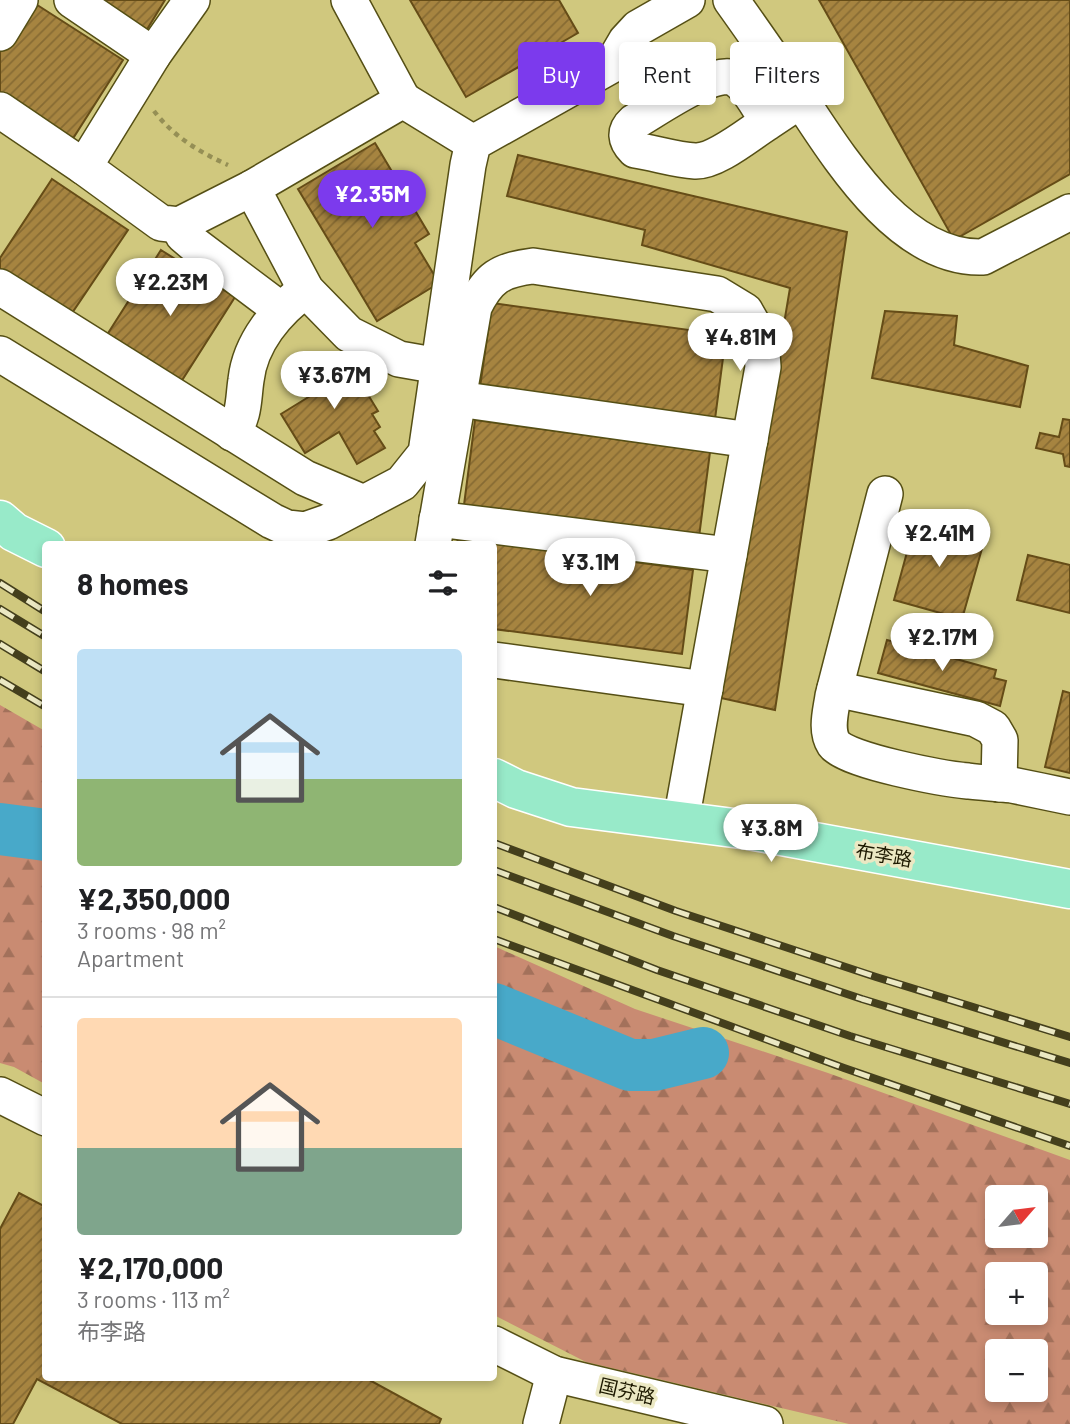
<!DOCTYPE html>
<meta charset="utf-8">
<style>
body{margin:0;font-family:Barlow,"Noto Sans SC",sans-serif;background:#f2f2f2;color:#202124;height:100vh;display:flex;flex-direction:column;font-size:26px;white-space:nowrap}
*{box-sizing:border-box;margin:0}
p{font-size:23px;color:#757577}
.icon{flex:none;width:38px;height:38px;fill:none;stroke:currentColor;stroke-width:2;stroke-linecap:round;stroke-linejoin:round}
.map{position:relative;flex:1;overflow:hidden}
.side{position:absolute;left:42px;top:541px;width:455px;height:840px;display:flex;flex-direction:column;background:#fff;border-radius:7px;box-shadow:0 4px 10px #0003}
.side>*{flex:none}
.top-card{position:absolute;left:518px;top:42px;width:446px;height:63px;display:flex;gap:14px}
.needle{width:46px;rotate:62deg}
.fabs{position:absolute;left:985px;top:1185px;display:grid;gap:14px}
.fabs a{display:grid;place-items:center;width:63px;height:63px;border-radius:7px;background:#fff;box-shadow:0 4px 10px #0003;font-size:35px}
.price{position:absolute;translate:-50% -60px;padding:0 16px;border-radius:24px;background:#fff;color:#222;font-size:23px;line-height:46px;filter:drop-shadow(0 2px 4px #0008)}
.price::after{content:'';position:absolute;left:50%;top:42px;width:21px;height:16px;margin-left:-10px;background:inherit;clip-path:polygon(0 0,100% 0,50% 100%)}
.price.selected{background:#7c3aed;color:#fff}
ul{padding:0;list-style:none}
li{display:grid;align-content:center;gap:14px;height:371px;padding:0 35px}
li+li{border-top:2px solid #e0e0e0}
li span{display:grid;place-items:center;height:217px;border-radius:7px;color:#555}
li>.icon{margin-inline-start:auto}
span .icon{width:126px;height:126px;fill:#fffc;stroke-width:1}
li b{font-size:30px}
h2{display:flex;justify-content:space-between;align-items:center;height:84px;padding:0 35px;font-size:30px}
.tag{padding:0 24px;border-radius:7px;background:#fff;box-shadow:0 4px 10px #0003;font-size:24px;line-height:63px}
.tag.selected{background:#7c3aed;color:#fff}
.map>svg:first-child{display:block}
</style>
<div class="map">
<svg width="1070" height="1424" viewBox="0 0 1070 1424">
<defs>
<pattern id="forest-firs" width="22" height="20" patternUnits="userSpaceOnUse" patternTransform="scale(1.75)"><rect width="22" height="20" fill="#c98b72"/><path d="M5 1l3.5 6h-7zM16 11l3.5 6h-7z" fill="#a3715b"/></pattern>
<pattern id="building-hatch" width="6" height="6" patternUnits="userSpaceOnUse" patternTransform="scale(1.75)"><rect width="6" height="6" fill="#a68440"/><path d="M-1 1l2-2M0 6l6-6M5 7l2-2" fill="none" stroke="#876b33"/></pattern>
</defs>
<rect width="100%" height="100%" fill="#d0c87e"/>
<g fill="url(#forest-firs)" fill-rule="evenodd">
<path d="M0,705l45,26v353l-31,-17 -14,-4z"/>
<path d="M494,946l141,63 193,64 242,87v264h-221l-263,-62 -92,-47zM998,1197h38v39h-38zM998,1274h38v38h-38zM998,1351h38v39h-38z"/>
</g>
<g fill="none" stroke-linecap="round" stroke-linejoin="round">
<g stroke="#48a9c9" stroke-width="52">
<path d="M0,829l46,6"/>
<path d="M494,1009l136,56h24l49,-12"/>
</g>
</g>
<g fill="url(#building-hatch)" stroke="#654c17" stroke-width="2">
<path d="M97,0h68l-19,31z"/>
<path d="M410,0h149l19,33 -112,64z"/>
<path d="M819,0h251v174l-116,66z"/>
<path d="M31,1l92,59 -51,80 -72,-47v-44z"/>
<path d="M375,143l54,91 -14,9 24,40 -62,38 -79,-132z"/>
<path d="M518,155l329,77 -72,478 -54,-12 69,-410 -148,-43 3,-15 -138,-34z"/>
<path d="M52,179l76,51 -58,86 -70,-47v-11z"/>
<path d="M161,250l74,47 -56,88 -74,-47z"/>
<path d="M492,303l234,32 -11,84 -235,-32z"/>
<path d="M885,311l72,5 -3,29 74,21 -8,41 -148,-29z"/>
<path d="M325,353l10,16 3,-2 7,11 9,-6 24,39 -6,3 8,13 -6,4 11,17 -28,16 -18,-32 -34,21 -24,-39 34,-21 -18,-31 11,-7 4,6z"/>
<path d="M1063,419l7,1v47l-5,-1 -2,-12 -27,-6 4,-15 19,4z"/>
<path d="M475,420l235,32 -11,85 -235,-32z"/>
<path d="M916,519l69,19 -23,81 -68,-19z"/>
<path d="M458,538l235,32 -11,84 -188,-25v-85h-37z"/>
<path d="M1028,555l42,10v48l-53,-13z"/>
<path d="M887,640l109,30 -2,8 12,3 -6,25 -122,-33z"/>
<path d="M1063,691l7,2v80l-25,-6z"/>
<path d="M19,1193l27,14v170h318l77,42 -2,5h-317l-85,-45 -24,45h-13v-195z"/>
</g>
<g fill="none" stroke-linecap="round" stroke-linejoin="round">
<defs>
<g id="minor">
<path d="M72,0l81,55"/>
<path d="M192,0l-39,55 -69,112 77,56 18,2 73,-37 151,-88 70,43"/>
<path d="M349,0l54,100"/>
<path d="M731,0c23,32 45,64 67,96 40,60 102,164 185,161l87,-45"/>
<path d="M0,33l20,-33"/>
<path d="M0,110l84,57"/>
<path d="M768,122c-18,11 -52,40 -73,39 -19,-1 -40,-8 -60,-11 -10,-10 -11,-19 -1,-28 20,-11 80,-54 100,-44 15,8 25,30 34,44l33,-22"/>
<path d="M252,188l54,102 43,44 50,25 40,7"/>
<path d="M179,225l4,10 13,11 85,64"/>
<path d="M0,287l305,191 59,25"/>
<path d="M0,354l272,167 15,7 18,2 23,-8 74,-39 24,-30 42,-288 5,-22 139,-78 14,-24 12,-13 49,-28"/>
<path d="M458,399l292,41"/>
<path d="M232,433c13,-18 11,-33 14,-53 4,-37 31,-70 60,-90"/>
<path d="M885,494l-52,202c-2,15 -8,34 1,48 12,17 111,35 134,37 15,2 29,2 44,4 19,4 39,8 58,12"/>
<path d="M437,519l292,36"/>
<path d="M433,544l41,-237c14,-29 26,-37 59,-41l184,28 28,17 16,28 2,28 -82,454"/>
<path d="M494,660l211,29"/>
<path d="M835,689l141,30 17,9 7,12 -1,44"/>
<path d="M0,1095l46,23"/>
<path d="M494,1344l60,30 211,50"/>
<path d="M541,1424l13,-50"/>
</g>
<g id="major">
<path d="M0,520l14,12 32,16"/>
<path d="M494,778l22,11 55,18 178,23 321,59"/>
</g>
</defs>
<use href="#minor" stroke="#554f15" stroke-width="38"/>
<use href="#major" stroke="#fff" stroke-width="41"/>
<path stroke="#958f55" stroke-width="4.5" stroke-dasharray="5 5" stroke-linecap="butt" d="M154,111c19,25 45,41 74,54"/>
<use href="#minor" stroke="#fff" stroke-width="35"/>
<use href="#major" stroke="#98eac9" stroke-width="38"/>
<defs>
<g id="rail">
<path d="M0,583l46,29"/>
<path d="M0,609l46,28"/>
<path d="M0,644l46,28"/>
<path d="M0,680l46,27"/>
<path d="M494,843l182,68 200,66 194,60"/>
<path d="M494,870l179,66 189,63 208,64"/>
<path d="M494,907l163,63 193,66 220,68"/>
<path d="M494,939l350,129 226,78"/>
</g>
</defs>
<use href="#rail" stroke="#443f1c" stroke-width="8"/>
<use href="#rail" stroke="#ebe8c3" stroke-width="5" stroke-dasharray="16" stroke-linecap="butt"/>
</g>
<g text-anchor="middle" stroke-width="7" stroke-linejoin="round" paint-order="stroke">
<g font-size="19" fill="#1d1900" stroke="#ebe8c3">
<text transform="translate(884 855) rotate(10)" y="7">布李路</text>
<text transform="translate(627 1391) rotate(13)" y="7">国芬路</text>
</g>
</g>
</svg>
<div class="fabs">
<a><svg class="needle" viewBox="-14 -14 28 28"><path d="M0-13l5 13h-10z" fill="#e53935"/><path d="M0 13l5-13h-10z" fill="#757577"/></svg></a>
<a>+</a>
<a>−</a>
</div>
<b class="price selected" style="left:372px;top:230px">¥2.35M</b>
<b class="price" style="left:170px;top:318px">¥2.23M</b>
<b class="price" style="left:740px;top:373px">¥4.81M</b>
<b class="price" style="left:334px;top:411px">¥3.67M</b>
<b class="price" style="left:939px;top:569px">¥2.41M</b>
<b class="price" style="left:590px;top:598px">¥3.1M</b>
<b class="price" style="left:942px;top:673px">¥2.17M</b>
<b class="price" style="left:771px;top:864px">¥3.8M</b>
<div class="top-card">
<a class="tag selected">Buy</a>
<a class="tag">Rent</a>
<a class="tag">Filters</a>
</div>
<section class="side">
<h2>8 homes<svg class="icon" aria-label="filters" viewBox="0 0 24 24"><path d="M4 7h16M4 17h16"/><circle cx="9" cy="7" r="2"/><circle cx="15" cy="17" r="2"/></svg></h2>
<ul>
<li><span style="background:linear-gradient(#bfe0f5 60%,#8fb573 0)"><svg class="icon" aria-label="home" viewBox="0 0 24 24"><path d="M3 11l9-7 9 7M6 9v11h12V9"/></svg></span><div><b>¥2,350,000</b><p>3 rooms · 98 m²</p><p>Apartment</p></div></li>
<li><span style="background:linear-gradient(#ffd9b3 60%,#7fa58c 0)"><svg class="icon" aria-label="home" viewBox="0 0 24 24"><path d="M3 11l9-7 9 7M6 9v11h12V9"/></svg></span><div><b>¥2,170,000</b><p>3 rooms · 113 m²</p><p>布李路</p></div></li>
</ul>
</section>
</div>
